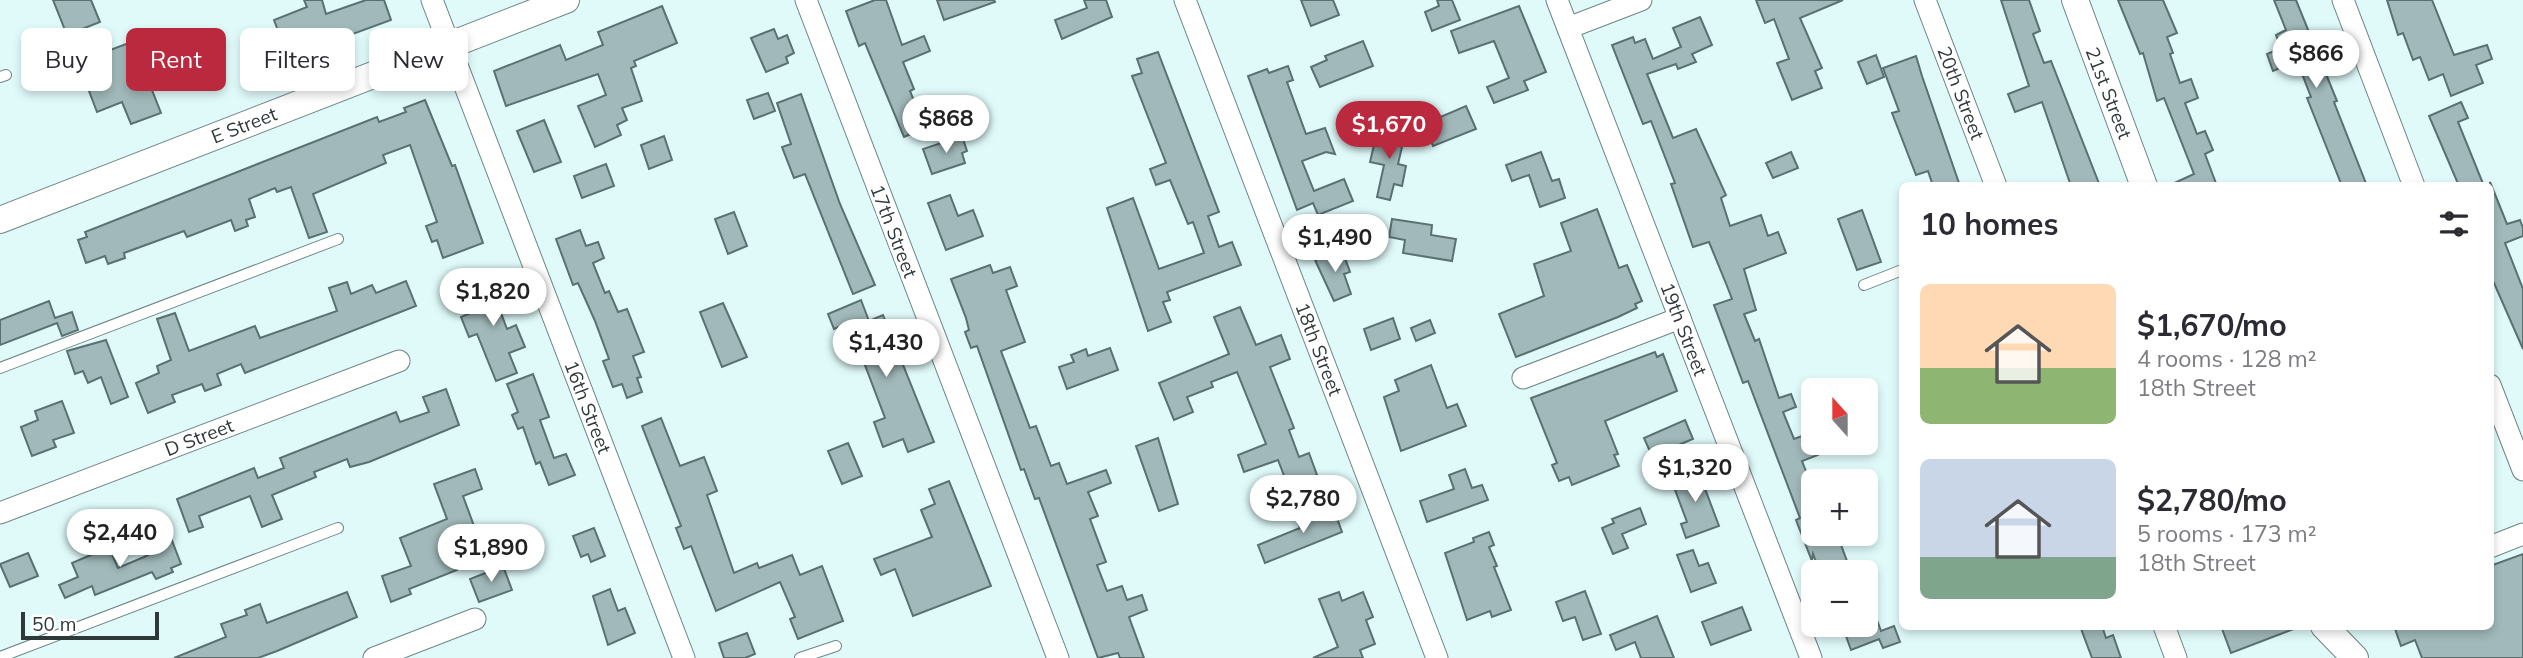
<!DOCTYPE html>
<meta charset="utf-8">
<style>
body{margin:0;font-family:Mulish,sans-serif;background:#f2f2f3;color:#2b2b33;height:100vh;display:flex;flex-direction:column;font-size:26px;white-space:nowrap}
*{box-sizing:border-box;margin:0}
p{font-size:23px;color:#7c7c81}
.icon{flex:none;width:38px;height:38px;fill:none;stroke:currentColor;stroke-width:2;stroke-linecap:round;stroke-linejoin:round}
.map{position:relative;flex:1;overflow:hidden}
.side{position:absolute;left:1899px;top:182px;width:595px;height:448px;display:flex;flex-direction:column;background:#fff;border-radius:10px;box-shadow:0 4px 10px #0003}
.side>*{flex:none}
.guide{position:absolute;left:21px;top:28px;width:665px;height:63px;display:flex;gap:14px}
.needle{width:46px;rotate:339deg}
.tools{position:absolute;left:1801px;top:378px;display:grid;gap:14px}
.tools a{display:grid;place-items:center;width:77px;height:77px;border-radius:10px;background:#fff;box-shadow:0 4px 10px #0003;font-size:35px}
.scale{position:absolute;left:21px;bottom:18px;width:138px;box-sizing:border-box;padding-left:7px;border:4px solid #2e3839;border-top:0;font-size:19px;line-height:24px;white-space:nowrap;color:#2e3839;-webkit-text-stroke:5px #fff;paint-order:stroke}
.price{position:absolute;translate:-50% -60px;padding:0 16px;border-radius:24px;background:#fff;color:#222;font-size:23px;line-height:46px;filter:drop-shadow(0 2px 4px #0008)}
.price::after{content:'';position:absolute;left:50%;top:42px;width:21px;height:16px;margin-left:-10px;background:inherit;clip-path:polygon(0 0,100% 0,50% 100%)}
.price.on{background:#ba293d;color:#fff}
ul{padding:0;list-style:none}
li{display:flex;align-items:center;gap:21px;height:175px;padding:0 21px}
li span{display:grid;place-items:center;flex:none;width:196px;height:140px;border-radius:10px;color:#555}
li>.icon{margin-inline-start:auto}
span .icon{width:84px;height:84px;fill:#fffc;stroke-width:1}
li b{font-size:30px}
h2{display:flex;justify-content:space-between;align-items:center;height:84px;padding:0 21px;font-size:30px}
.tag{padding:0 24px;border-radius:10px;background:#fff;box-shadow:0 4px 10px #0003;font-size:24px;line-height:63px}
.tag.on{background:#ba293d;color:#fff}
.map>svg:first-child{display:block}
</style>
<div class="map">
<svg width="2523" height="658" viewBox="0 0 2523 658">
<rect width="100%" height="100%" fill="#e0fafa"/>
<g fill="#a1b9ba" stroke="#5a7071" stroke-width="2">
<path d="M53,0h38l9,22 -33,13z"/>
<path d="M304,0h18l4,14 40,-14h18l7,20 -109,40 -9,-21 7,-3 -6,-16 33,-13z"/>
<path d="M875,0h11l16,45 22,-9 6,15 -27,11 11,27 -4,2 15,37 -21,9 -39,-94 -6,3 -13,-35z"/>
<path d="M937,0h57l1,2 -51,18z"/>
<path d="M1084,0h22l6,17 -50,22 -7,-19 32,-12z"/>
<path d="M1301,0h32l6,15 -28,11z"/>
<path d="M1437,0h15l8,20 -28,11 -7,-19 14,-6z"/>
<path d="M1756,0h87l-43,18 22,50 -7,3 7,17 -30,12 -15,-37 12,-4 -15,-40 -9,4z"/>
<path d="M2001,0h28l11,31 -7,3 11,29 7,-2 49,125h-29l-29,-84 -27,10 -7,-18 21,-8z"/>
<path d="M2118,0h45l14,33 -10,4 6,16 -3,1 10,29 11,-4 7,19 -13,5 12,31 8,-3 8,19 -8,4 12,32h-49l26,-12 -30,-76 -7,3 -14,-48 -3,1z"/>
<path d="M2274,0h22l41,101 -3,1 33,84h-25l-35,-88 4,-1 -14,-36 -24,10 -6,-17 14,-6 -5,-13 10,-5z"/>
<path d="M2387,0h45l22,55 33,-10 5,14 -16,6 7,18 -32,13 -8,-22 -14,6 -9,-23 -7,3 -10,-27 -5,2z"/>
<path d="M662,6l15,37 -43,18 2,5 -5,2 11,33 -20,7 5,12 -10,5 4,10 -26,12 -17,-41 28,-11 -8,-21 -92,32 -12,-35 66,-26 6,15 37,-15 -5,-13z"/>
<path d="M1519,6l27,66 -22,9 4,9 -34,13 -7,-16 22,-9 -15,-37 -35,12 -8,-22z"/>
<path d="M1700,17l12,28 -20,9 4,8 -18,7 -2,-5 -29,10 26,64 23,-9 30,66 -5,3 9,28 31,-11 7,21 10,-4 8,21 -42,16 12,41 -12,4 11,27 4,-2 20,59 12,-4 5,13 -13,5 11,27 16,-6 8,22 -16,6 11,28v45h24l14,38h-31l-7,-18 -1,7 -16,-41 4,-2 -52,-137 -5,2 -29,-78 18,-6 -5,-13 -18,-44 -16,5 -22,-63 4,-1 -24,-62 -8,3 -31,-79 21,-8 2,6 10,-4 8,20 28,-12 -8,-19z"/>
<path d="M774,29l4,10 9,-4 7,18 -8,4 2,6 -22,9 -15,-34z"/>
<path d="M150,35l19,49 -17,6 9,23 -30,11 -9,-22 -25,10 -8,-21 8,-3 -11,-29z"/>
<path d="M1363,41l10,25 -53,21 -9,-20 16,-7 -2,-4z"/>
<path d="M1158,52l61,160 -11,4 11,31 13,-5 9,23 -74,27 3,8 -7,2 8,20 -23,9 -41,-123 26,-10 26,71 45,-16 -11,-31 -5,2 -18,-44 -14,5 -6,-16 16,-6 -34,-87 10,-3 -5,-14z"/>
<path d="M1876,55l8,22 -17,7 -9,-22z"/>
<path d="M1916,56l6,20 38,110h-27l-5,-15 -12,4 -24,-62 7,-2 -16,-43z"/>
<path d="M1288,66l5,14 -6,2 19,52 19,-6 10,26 -9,-2 -24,9 12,30 30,-12 9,22 -35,14 -5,-12 -16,7 -49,-134 19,-7 2,4z"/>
<path d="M768,93l7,18 -21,8 -7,-19z"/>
<path d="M801,94l39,110 35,81 -22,9 -48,-120 -11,4 -12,-31 9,-3 -14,-41z"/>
<path d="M425,100l27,66 3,-1 28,78 -40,15 -6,-18 -5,2 -6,-16 11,-4 -27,-77 -27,10 3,8 -73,31 14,38 -18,6 -18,-51 -14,5 -2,-4 -26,11 6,18 -9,3 2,6 -13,5 -4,-11 -44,17 -3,-6 -60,22 1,5 -17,6 -3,-8 -19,7 -8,-23 9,-3 -2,-5 292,-115 2,5 27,-10 -2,-4z"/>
<path d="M2461,102l7,16 -10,4 26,64h-25l-30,-70z"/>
<path d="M1466,106l10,23 -43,17 -9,-22z"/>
<path d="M544,120l17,42 -27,10 -17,-41z"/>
<path d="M1378,128l27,6 -7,30 8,2 -4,20 -8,-2 -4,16 -13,-3 7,-32 -14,-3z"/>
<path d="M664,136l8,24 -23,9 -8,-24z"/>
<path d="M962,136l5,15 -5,2 3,10 -33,11 -9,-25z"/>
<path d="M1541,152l11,29 7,-2 6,19 -25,9 -11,-32 -17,6 -6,-16z"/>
<path d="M1791,152l7,16 -25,10 -7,-15z"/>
<path d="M606,164l8,22 -32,12 -8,-22z"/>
<path d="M2490,182l17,42 13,-4 3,8v8l-18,7 18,46v60l-33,-75z"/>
<path d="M950,195l8,21 15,-6 10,26 -37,14 -18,-47z"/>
<path d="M1597,209l22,59 8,-3 15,36 -7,3 2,4 -19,9 -102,40 -17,-43 45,-18 -10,-32 37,-13 -10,-28z"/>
<path d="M1862,210l19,52 -24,8 -19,-51z"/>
<path d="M734,212l13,34 -19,8 -13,-35z"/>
<path d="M1392,219l40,6 -1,10 25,4 -4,22 -49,-8 2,-13 -16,-3z"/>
<path d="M580,230l6,16 12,-4 6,16 -11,5 12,30 4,-2 9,21 9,-3 17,43 -11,4 8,21 -4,1 5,14 -15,6 -5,-14 -9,3 -10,-26 6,-2 -14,-38 -17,-38 -5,2 -17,-46z"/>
<path d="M1342,250l8,22 -6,2 7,20 -17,7 -19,-41z"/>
<path d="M990,265l3,8 17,-6 7,19 -11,4 19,52 -24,9 29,77 6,-2 15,40 8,-3 8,21 39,-14 5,13 -23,9 10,24 -8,3 16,43 -9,3 10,26 15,-5 5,14 15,-5 5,15 -18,7 15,41h-24l-2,-5 -20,5 -59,-160 -4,1 -11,-30 -3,1 -44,-124 -6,2 -6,-16 4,-2 -3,-12 -15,-39z"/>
<path d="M494,272l9,22 -8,3 12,32 9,-4 9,22 -16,6 8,20 -21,8 -19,-47 -8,3 -8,-20 17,-7 -7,-29z"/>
<path d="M406,281l10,25 -171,67 -4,-9 -24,10 4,11 -16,6 -3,-7 -30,11 3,7 -27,11 -12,-30 23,-10 -2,-7 14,-6 -14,-41 18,-6 14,38 66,-25 5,12 77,-27 -8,-23 18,-6 4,12 21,-9 4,8z"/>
<path d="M861,300l8,21 14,-6 51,127 -26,10 -5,-13 -20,8 -9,-25 11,-4 -36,-95 -15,6 -6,-15z"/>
<path d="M49,301l6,17 17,-6 6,18 -16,6 -5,-13 -57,22v-25z"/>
<path d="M723,303l24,54 -25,10 -22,-55z"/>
<path d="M1240,307l16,38 25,-10 9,24 -20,8 24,61 -5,2 10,27 10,-4 8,22 -29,11 -10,-26 -34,12 -6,-17 28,-11 -29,-72 -26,10 2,5 -26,10 6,15 -19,8 -15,-37 70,-29 -15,-37z"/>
<path d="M1393,318l7,21 -29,11 -7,-21z"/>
<path d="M1430,320l5,13 -19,8 -5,-13z"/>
<path d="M106,340l22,57 -17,7 -10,-27 -13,6 -5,-12 -8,3 -8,-23z"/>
<path d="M1110,348l8,22 -51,19 -8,-22 15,-5 -3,-7 15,-6 2,7z"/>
<path d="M1655,352l2,5 6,-3 14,37 -72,30 13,33 -4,1 5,11 -47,19 -3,-8 -10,4 -7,-16 5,-2 -26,-65z"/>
<path d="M1431,365l16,43 10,-4 9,22 -65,25 -17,-54 15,-6 -4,-11z"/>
<path d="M533,374l16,43 -9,3 14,38 12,-4 9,21 -26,10 -9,-23 -4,2 -13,-37 -5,2 -6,-14 6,-3 -11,-28z"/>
<path d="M446,389l13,36 -90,37 -19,5 -3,-8 -33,13 2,5 -44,18 10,24 -20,8 -12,-31 -51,20 4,11 -14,5 -12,-33 77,-31 4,10 26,-10 -4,-10 116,-46 4,10 29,-10 -6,-15z"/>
<path d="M62,401l12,32 -21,7 3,7 -24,9 -11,-29 17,-7 -3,-9z"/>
<path d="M661,418l19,48 24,-9 13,34 -10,4 27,78 23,-10 2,5 33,-13 8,20 22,-9 21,55 -45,18 -8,-20 5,-2 -15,-35 -64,29 -25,-65 -7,3 -8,-21 5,-2 -39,-100z"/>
<path d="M1685,420l8,19 -41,17 -8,-18z"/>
<path d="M1158,438l20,66 -19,7 -23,-65z"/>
<path d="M848,443l14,33 -20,8 -14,-33z"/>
<path d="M475,469l7,20 -19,7 11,30 -30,12 13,32 -48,19 2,5 -20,8 -9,-26 29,-10 -11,-28 47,-19 -13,-35z"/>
<path d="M1465,469l7,19 10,-3 6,15 -61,22 -7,-21 34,-12 -5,-14z"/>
<path d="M1698,470l21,56 -33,12 -5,-14 6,-2 -16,-43z"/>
<path d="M949,481l42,105 -78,30 -18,-47 -14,6 -7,-16 58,-22 -11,-27 14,-6 -6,-15z"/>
<path d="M1333,507l9,25 -77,31 -7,-18 42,-17 -3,-8z"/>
<path d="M1640,508l6,16 -24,10 6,14 -15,6 -11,-26 12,-5 -2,-4z"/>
<path d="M594,528l11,28 -14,6 -3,-8 -7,3 -8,-21z"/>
<path d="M1489,532l5,13 -5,2 8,19 -3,1 17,43 -19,7 -2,-6 -23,9 -22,-67 29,-11 -1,-4z"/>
<path d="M171,538l10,26 -10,4 2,4 -17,7 -4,-7 -57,23 -3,-9 -27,12 -6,-13 19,-8 -6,-14 37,-16 9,21 26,-11 11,-6 -2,-5z"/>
<path d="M1693,550l6,16 9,-3 8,20 -25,9 -14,-37z"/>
<path d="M28,553l10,23 -28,11 -10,-23z"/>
<path d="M2523,554v104h-101l-7,-18 -14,6 -7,-20h96v-60z"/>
<path d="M503,566l9,24 -33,12 -9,-23z"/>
<path d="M610,589l8,22 7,-3 10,25 -27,12 -15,-49z"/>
<path d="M1585,591l16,43 -18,6 -8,-23 -12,4 -7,-19z"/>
<path d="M347,592l10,25 -80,34 -19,7h-84l52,-21 -5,-13 26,-9 -2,-5 15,-6 7,19z"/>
<path d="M1339,592l3,9 21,-9 10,25 -7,3 9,24 -15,6 3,8h-50l25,-11 -19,-48z"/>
<path d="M1742,607l9,23 -40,15 -9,-23z"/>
<path d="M1657,616l17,42h-33l-6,-16 -19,8 -6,-15z"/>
<path d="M1877,620l4,11 13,-5 6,16 -17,6 -4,-9 -28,11 -9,-25h24z"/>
<path d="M2080,626h22l4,12 7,-3 8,23h-29z"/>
<path d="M2221,626h75v2l-65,25z"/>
<path d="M747,633l8,21 -10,4h-21l-5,-15z"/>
</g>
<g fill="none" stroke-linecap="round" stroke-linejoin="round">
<defs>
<g id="service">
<path d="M0,77l6,-2"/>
<path d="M1864,285l38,-15"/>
<path d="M0,368l338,-129"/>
<path d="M0,657l338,-129"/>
<path d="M800,658l36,-12"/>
</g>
<g id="minor">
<path d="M432,0l252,658"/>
<path d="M806,0l252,658"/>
<path d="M1185,0l252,658"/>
<path d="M1557,0l254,658"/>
<path d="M1925,0l71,186"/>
<path d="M2343,0l71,186"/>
<path d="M1568,28l73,-28"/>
<path d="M1523,378l157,-60"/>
<path d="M2490,385l33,85"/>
<path d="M0,513l399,-152"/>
<path d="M2490,547l33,-13"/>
<path d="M2164,626l12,32"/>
<path d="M374,658l101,-39"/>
</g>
<g id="tertiary">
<path d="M2075,0l69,186"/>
<path d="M0,220l566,-220"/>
<path d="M2324,626l31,32"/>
</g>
</defs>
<use href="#service" stroke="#6d8485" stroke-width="12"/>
<use href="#minor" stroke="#6d8485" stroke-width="23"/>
<use href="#tertiary" stroke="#6d8485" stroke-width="28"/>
<use href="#service" stroke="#fff" stroke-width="10"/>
<use href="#minor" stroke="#fff" stroke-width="21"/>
<use href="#tertiary" stroke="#fff" stroke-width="26"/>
</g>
<g text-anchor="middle" stroke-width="6" stroke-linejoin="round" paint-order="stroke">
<g font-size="19" fill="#2e3839" stroke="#fff">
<text transform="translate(1961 93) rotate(69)" y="7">20th Street</text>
<text transform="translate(2109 93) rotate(69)" y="7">21st Street</text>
<text transform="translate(244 125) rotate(-21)" y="7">E Street</text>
<text transform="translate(894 231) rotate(69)" y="7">17th Street</text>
<text transform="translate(1684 329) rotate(69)" y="7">19th Street</text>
<text transform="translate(1319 349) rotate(69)" y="7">18th Street</text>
<text transform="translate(588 407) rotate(69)" y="7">16th Street</text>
<text transform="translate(199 437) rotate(-21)" y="7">D Street</text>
</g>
</g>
</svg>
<div class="tools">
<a><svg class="needle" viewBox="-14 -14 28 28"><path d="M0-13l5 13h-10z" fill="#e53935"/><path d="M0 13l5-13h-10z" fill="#7c7c81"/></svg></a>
<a>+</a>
<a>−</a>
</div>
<div class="scale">50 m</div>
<b class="price" style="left:2316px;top:90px">$866</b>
<b class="price" style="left:946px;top:155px">$868</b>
<b class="price on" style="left:1389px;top:161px">$1,670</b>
<b class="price" style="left:1335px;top:274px">$1,490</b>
<b class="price" style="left:493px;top:328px">$1,820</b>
<b class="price" style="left:886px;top:379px">$1,430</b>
<b class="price" style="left:1695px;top:504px">$1,320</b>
<b class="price" style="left:1303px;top:535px">$2,780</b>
<b class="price" style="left:120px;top:569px">$2,440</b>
<b class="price" style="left:491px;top:584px">$1,890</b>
<div class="guide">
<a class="tag">Buy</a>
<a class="tag on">Rent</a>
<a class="tag">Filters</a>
<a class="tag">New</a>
</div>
<section class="side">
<h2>10 homes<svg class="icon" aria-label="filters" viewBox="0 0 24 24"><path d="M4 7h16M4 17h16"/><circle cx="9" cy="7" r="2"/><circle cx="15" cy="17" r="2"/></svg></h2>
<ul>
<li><span style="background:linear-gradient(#ffd9b3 60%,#8fb573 0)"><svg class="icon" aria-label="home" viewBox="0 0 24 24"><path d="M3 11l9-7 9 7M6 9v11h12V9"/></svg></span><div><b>$1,670/mo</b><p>4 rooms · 128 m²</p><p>18th Street</p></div></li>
<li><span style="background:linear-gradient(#c9d6e8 70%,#7fa58c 0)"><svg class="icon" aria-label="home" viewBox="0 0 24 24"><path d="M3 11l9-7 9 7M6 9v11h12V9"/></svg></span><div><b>$2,780/mo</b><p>5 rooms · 173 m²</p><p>18th Street</p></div></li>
</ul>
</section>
</div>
